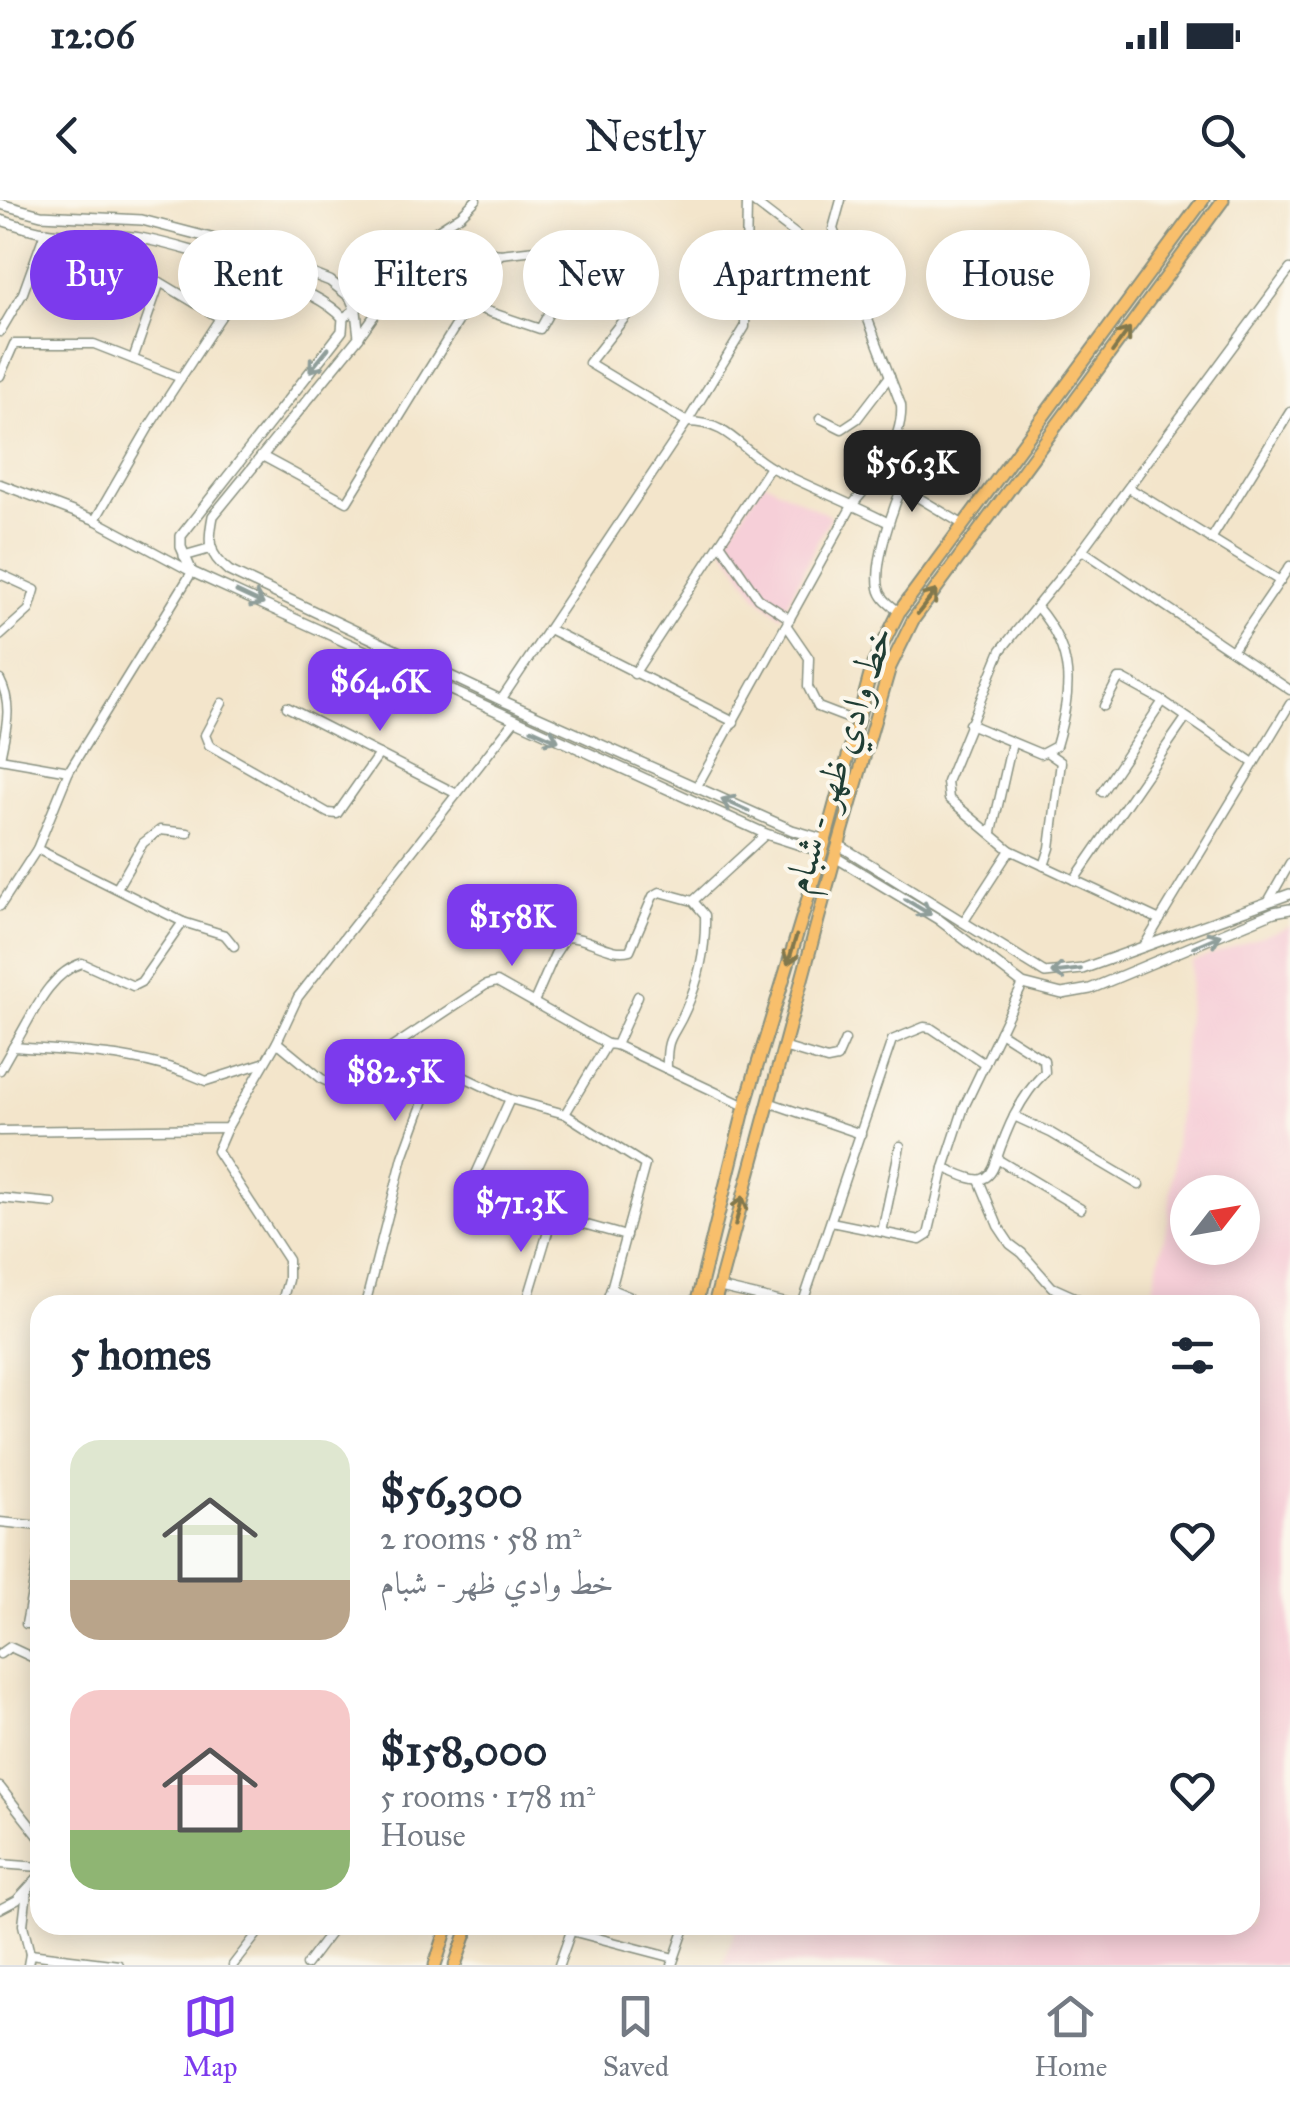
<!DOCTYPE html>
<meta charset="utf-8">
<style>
body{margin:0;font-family:"IM FELL Great Primer",Amiri,serif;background:#f6f6f7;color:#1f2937;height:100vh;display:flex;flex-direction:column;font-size:38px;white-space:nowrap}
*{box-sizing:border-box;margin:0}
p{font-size:32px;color:#747a83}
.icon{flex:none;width:55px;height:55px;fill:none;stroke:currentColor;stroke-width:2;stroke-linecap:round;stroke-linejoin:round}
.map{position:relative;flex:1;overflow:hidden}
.side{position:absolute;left:30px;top:1095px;width:1230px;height:640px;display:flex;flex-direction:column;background:#fff;border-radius:30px;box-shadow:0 5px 25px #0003}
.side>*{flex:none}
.guide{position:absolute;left:30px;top:30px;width:1230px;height:90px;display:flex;gap:20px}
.needle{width:65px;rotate:59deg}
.tools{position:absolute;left:1170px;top:975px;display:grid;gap:20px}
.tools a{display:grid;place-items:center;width:90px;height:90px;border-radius:50%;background:#fff;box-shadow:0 5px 25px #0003;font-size:50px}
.price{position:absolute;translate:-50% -85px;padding:0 22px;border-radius:20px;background:#7c3aed;color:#fff;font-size:32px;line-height:65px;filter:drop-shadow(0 2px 5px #0008)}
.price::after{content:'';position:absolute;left:50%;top:60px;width:30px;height:22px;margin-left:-15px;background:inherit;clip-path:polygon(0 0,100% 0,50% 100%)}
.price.selected{background:#222;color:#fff}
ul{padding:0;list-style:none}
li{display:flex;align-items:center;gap:30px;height:250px;padding:0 40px}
li span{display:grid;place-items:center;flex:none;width:280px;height:200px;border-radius:30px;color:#555}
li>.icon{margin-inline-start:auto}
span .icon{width:120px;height:120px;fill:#fffc;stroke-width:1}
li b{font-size:42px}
h2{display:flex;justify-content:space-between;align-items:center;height:120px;padding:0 40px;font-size:42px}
.chip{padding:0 35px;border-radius:45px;background:#fff;box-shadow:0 5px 25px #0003;font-size:35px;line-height:90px}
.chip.selected{background:#7c3aed;color:#fff}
.status{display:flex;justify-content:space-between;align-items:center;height:70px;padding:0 50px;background:#fff;direction:ltr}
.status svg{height:28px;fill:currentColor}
header{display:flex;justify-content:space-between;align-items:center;height:130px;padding:0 40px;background:#fff;font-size:45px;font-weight:600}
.tabs{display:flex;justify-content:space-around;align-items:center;height:140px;border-top:2px solid #e0e1e3;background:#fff;font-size:28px;color:#747a83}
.tabs a{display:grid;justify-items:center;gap:5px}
.tabs .selected{color:#7c3aed}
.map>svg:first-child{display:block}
</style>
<div class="status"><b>12:06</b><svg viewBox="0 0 49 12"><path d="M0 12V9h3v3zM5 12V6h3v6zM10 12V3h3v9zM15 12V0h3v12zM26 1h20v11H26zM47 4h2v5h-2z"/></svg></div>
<header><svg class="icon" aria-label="back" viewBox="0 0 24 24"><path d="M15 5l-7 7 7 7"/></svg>Nestly<svg class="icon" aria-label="search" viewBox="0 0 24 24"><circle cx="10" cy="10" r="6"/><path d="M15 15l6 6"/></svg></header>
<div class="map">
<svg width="1290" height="1765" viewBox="0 0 1290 1765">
<rect width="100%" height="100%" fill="#fbf7ec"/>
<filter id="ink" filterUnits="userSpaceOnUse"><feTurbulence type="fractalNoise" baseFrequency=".01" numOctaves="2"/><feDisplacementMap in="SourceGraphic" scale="20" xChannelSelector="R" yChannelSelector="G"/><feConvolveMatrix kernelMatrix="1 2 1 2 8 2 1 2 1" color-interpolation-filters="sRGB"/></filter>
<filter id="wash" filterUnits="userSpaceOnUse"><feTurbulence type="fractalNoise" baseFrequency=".0048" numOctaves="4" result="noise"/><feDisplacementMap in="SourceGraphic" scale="40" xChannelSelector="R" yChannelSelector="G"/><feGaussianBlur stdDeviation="2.25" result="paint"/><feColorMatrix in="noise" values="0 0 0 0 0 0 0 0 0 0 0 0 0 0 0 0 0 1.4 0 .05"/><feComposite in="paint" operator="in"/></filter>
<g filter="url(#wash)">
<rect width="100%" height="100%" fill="#f3e5cb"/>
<g fill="#f6cfd8" fill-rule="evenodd">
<path d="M763,281l67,35 -49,100 -24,-20 -34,-50z"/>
<path d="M1290,726v1039h-567l14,-40h513v-620h-101l19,-84 24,-259zM1188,992h54v56h-54z"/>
</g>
</g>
<g filter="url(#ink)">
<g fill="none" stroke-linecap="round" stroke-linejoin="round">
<defs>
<g id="minor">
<path d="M751,0l77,59 24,23"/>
<path d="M421,48l23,-3 56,9 115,-13 34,46 -60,76 98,59c44,0 53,29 87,47 37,19 76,34 113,53"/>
<path d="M469,105l71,24 46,-83"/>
<path d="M343,118l53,-38"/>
<path d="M0,132l23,-39 22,-61"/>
<path d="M359,137l74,-104 28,-18 15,-15"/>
<path d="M133,159l27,-77 60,36"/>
<path d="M0,176l14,-32h80l87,34"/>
<path d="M820,218l22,11 15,-10 33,-43"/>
<path d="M262,256l85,46 153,-248"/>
<path d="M879,274l85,51"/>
<path d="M0,284l95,36"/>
<path d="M1129,288l151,93"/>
<path d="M1211,339l79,-127"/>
<path d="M720,343l38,55 32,21"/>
<path d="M1082,350l208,140"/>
<path d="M0,374l35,16 -6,20 -29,26"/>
<path d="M899,412c-8,-7 -18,-13 -20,-24 -5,-25 13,-77 23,-101"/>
<path d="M787,426l22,32 -1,29 10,20 39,15"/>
<path d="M549,429l185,93"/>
<path d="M1232,451l58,-85"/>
<path d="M634,474l136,-207"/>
<path d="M0,480c14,27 5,51 0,79l69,12"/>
<path d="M501,500l186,-278 58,-95 2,-127"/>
<path d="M222,503l-17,32 4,10 119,68 9,1 42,-60"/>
<path d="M1104,506l14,-27h5l40,22 89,61"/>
<path d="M287,507l170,87"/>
<path d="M969,524l72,30 15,-8c16,-55 20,-93 -19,-139"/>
<path d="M696,588l157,-284c21,-24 51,-65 48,-99l-68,-176 8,-29"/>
<path d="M1102,592l61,-91"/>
<path d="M992,632l20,-89"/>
<path d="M37,649l32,-78 123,-199 -97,-52 55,-95 100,-153"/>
<path d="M1044,666l6,-18 11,-86 -13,-9"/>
<path d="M1074,680l112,-162"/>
<path d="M117,688l26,-45 17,-13 28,3"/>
<path d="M1269,700l21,-37"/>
<path d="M693,701l73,-67"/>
<path d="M0,706l37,-57 146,73 -42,60 -8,4 -51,-23c-35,11 -51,56 -69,84"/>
<path d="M1160,720l-150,-70 -61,-51 -2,-17 54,-132 81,-100 208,-281"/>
<path d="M964,721l46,-71"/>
<path d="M183,722l42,13 9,11"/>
<path d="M1144,746l146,-242"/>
<path d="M534,802l21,-48 11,-17c22,-1 44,19 64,13l23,-54 7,-4 33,9 12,14c1,31 -6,65 -19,94 -12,29 -20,24 -19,59"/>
<path d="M277,842l45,37 13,6 151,-100 11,-3 110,62"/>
<path d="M616,845l22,-49"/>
<path d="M783,847l44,13 10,-2 8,-18"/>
<path d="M0,870l13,-23c66,5 132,6 193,34l57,-18"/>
<path d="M510,899l-34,75v9l72,31 78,22"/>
<path d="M768,902l93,32"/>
<path d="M565,914l80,51 -34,124 39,16"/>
<path d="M1014,916l37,17 88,52"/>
<path d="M227,928l-10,23 71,109v20l-7,25"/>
<path d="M0,931l227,-3 50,-86 21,-45 216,-276"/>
<path d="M997,959l84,50"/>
<path d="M944,968c10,3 28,14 38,11 8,-2 12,-11 14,-18 11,-33 24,-64 49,-89l-1,-12 -44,-28"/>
<path d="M979,980l19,46 12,18 12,9 30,34 40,18"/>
<path d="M0,998l52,5"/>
<path d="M831,1022l89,18 8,-5 16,-67 20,-61 59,-123"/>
<path d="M882,1032l18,-86"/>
<path d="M718,1087l77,18"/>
<path d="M365,1105l38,-148 34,-93 73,35 55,15 42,-70 9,1 129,61"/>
<path d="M526,1105l27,-90"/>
<path d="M605,1105l6,-16"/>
<path d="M802,1105l90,-265 32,-13 7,1 54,36"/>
<path d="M0,1322l40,4"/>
<path d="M40,1350l-14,74h14"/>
<path d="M0,1454l10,-7 30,14"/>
<path d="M0,1587l40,51"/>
<path d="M0,1664l40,3"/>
<path d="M27,1691l-4,34 7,29"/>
<path d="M0,1709l17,-9 23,-25"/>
<path d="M415,1725l31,3"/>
<path d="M28,1765l2,-11 89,11"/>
<path d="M233,1765l31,-40"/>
<path d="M306,1765l30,-40"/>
<path d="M559,1765l12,-34 103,27"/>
<path d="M672,1765l14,-40"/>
</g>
<g id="tertiary">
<path d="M0,4l41,11 101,5 96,25 92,36 20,16 6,14 3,26 -146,179c-5,26 -6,37 16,55l272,129 291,130 34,10"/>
<path d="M0,20c15,4 30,10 45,12 32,6 67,0 100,7 44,9 171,46 198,79l-1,13 -10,13 -151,192v11l11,25 574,262 56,18"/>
<path d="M184,356l28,-8"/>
<path d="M839,645l206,128 37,-4 208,-75"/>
<path d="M835,657l103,62 85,65 39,10 28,-5 184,-77 16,-3"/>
</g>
<g id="primary">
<path d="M696,1105l49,-199 77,-254 51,-188 26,-52 304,-412"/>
<path d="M714,1105l121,-448 55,-190 23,-47 310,-420"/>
<path d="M435,1765l13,-40"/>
<path d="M455,1765l14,-40"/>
</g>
</defs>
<use href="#minor" stroke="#899180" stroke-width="11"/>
<use href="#tertiary" stroke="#899180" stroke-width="12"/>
<use href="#primary" stroke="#899180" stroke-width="15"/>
<use href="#minor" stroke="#fff" stroke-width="8"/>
<use href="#tertiary" stroke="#fff" stroke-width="9"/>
<use href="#primary" stroke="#f8bf6c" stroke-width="11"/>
</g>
<defs><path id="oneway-shaft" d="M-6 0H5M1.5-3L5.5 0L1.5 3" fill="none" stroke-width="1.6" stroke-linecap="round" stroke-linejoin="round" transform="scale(2.5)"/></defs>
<g stroke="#81784d">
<use href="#oneway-shaft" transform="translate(1121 140) rotate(-54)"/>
<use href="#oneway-shaft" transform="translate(927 402) rotate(-52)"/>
<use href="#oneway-shaft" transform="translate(792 750) rotate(107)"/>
<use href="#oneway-shaft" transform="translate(739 1011) rotate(-75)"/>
</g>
<g stroke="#8f9e9a">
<use href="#oneway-shaft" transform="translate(319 160) rotate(129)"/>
<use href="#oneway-shaft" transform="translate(250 398) rotate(25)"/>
<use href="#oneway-shaft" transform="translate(545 535) rotate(24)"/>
<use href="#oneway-shaft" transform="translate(735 605) rotate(-156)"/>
<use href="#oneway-shaft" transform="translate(918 707) rotate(31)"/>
<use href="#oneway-shaft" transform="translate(1207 741) rotate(-23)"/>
<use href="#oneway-shaft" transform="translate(1066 771) rotate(173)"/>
</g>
</g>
<g text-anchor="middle" stroke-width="8" stroke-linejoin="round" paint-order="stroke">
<g font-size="38" fill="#1f3d34" stroke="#fbf7ec">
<text transform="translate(838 559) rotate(-72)" y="13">خط وادي ظهر - شبام</text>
</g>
</g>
</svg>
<div class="tools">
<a><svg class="needle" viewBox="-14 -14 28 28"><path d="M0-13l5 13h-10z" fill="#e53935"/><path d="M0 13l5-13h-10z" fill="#747a83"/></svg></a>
</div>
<b class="price selected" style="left:912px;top:315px">$56.3K</b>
<b class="price" style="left:380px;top:534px">$64.6K</b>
<b class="price" style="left:512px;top:769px">$158K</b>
<b class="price" style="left:395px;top:924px">$82.5K</b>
<b class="price" style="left:521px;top:1055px">$71.3K</b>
<div class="guide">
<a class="chip selected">Buy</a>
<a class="chip">Rent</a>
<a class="chip">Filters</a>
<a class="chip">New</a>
<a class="chip">Apartment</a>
<a class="chip">House</a>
</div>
<section class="side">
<h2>5 homes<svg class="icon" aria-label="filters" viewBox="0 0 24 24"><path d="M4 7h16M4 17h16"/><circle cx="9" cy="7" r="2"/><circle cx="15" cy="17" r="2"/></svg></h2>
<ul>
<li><span style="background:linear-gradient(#dfe7d0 70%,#b9a48a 0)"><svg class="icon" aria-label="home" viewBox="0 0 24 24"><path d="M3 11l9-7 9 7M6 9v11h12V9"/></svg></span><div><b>$56,300</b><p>2 rooms · 58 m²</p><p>خط وادي ظهر - شبام</p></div><svg class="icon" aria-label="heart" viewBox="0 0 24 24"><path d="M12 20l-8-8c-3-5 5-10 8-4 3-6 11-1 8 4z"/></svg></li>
<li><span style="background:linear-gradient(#f6c9c9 70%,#8fb573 0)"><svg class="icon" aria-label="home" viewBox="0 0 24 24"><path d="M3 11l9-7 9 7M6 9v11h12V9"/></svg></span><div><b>$158,000</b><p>5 rooms · 178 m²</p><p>House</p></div><svg class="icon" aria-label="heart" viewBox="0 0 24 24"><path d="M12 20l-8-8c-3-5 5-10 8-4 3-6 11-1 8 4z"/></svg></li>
</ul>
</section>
</div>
<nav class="tabs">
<a class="selected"><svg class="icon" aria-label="map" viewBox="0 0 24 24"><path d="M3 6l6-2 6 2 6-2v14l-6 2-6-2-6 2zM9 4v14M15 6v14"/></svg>Map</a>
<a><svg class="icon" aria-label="saved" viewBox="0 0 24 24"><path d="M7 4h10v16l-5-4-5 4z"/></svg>Saved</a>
<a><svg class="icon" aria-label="home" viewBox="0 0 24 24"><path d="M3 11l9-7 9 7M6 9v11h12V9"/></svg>Home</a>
</nav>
